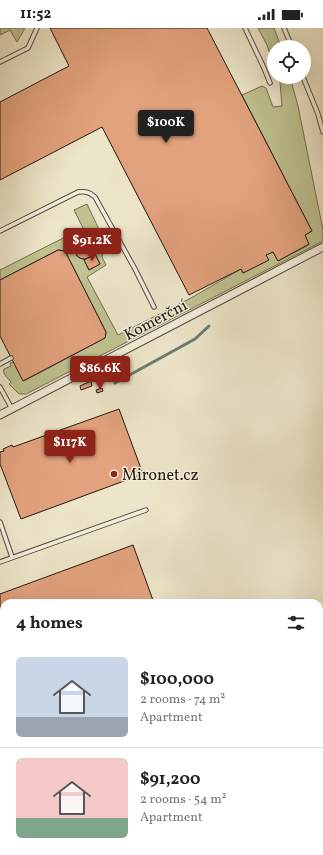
<!DOCTYPE html>
<meta charset="utf-8">
<style>
body{margin:0;font-family:Vollkorn,serif;background:#f6f6f6;color:#222;height:100vh;display:flex;flex-direction:column;font-size:15px;white-space:nowrap}
*{box-sizing:border-box;margin:0}
p{font-size:13px;color:#767676}
.icon{flex:none;width:22px;height:22px;fill:none;stroke:currentColor;stroke-width:2;stroke-linecap:round;stroke-linejoin:round}
.map{position:relative;flex:1;overflow:hidden}
.drawer{position:absolute;left:0px;top:571px;width:323px;height:256px;display:flex;flex-direction:column;background:#fff;border-radius:12px 12px 0 0;box-shadow:0 4px 16px #0002}
.drawer>*{flex:none}
.fabs{position:absolute;left:267px;top:12px;display:grid;gap:8px}
.fabs a{display:grid;place-items:center;width:44px;height:44px;border-radius:50%;background:#fff;box-shadow:0 4px 16px #0002;font-size:20px}
.price{position:absolute;translate:-50% -34px;padding:0 9px;border-radius:4px;background:#8f2418;color:#fff;font-size:13px;line-height:26px;filter:drop-shadow(0 1px 2px #0008)}
.price::after{content:'';position:absolute;left:50%;top:24px;width:12px;height:9px;margin-left:-6px;background:inherit;clip-path:polygon(0 0,100% 0,50% 100%)}
.price.current{background:#222;color:#fff}
ul{padding:0;list-style:none}
li{display:flex;align-items:center;gap:12px;height:100px;padding:0 16px}
li+li{border-top:1px solid #e0e0e0}
li span{display:grid;place-items:center;flex:none;width:112px;height:80px;border-radius:6px;color:#555}
li>.icon{margin-inline-start:auto}
span .icon{width:48px;height:48px;fill:#fffc;stroke-width:1}
li b{font-size:17px}
h2{display:flex;justify-content:space-between;align-items:center;height:48px;padding:0 16px;font-size:17px}
.status{display:flex;justify-content:space-between;align-items:center;height:28px;padding:0 20px;background:#fff;direction:ltr}
.status svg{height:11px;fill:currentColor}
.map>svg:first-child{display:block}
</style>
<div class="status"><b>11:52</b><svg viewBox="0 0 49 12"><path d="M0 12V9h3v3zM5 12V6h3v6zM10 12V3h3v9zM15 12V0h3v12zM26 1h20v11H26zM47 4h2v5h-2z"/></svg></div>
<div class="map">
<svg width="323" height="827" viewBox="0 0 323 827">
<rect width="100%" height="100%" fill="#ede5c9"/>
<filter id="stains"><feTurbulence type="fractalNoise" baseFrequency=".005" numOctaves="4"/><feColorMatrix values="0 0 0 0 .2 0 0 0 0 .09 0 0 0 0 .02 0 0 0 .5 -.17"/></filter>
<radialGradient id="worn" r=".72"><stop offset=".6" stop-color="#630" stop-opacity="0"/><stop offset="1" stop-color="#630" stop-opacity=".3"/></radialGradient>
<g fill="#c0c291" stroke="#726e52" fill-rule="evenodd">
<path d="M0,0h25l-8,14 -7,-12 -10,5z"/>
<path d="M258,0h16l7,19h-7v18l-7,-20z"/>
<path d="M278,49h12l8,29 25,124v11l-297,153h-7l-10,-10 2,-2c-3,-4 -9,-8 -7,-13l7,-3 -1,-3 4,-1 10,19 81,-43 1,-6 -41,-81 -7,-1 -58,30v-10l83,-42 -9,-18 13,-6 18,38 -3,15 4,8 -19,12 31,58 73,-37 50,-29 2,4 25,-13 -2,-5 7,-3 5,9 31,-16 -4,-10 7,-4 -70,-136 20,-9 4,2 7,19 9,-1 -2,-24zM82,214c9,-1 13,6 9,14l4,-2 5,10 -11,6 -5,-11c-5,0 -7,-3 -8,-8l1,-5z"/>
<path d="M323,715v93l-4,7v-98z"/>
<path d="M4,735v42h-4v-40z"/>
<path d="M0,792h4v26l-4,1z"/>
<path d="M48,823h61l34,4h-124z"/>
<path d="M176,823h138l-3,4h-123z"/>
</g>
<g fill="none" stroke-linecap="round" stroke-linejoin="round">
<path stroke="#6a7d71" stroke-width="3" d="M115,355l80,-44 14,-13"/>
</g>
<g fill="#e2a27d" stroke="#231912">
<path d="M50,0h157l105,203 -7,4 4,9 -31,17 -5,-9 -7,3 3,5 -26,13 -2,-4 -52,26 -87,-168 -102,53v-78l69,-36z"/>
<circle cx="84" cy="222" r="9"/>
<path d="M58,222l7,1 41,81 -1,6 -82,43 -23,-45v-56z"/>
<path d="M95,226l5,10 -11,6 -5,-10z"/>
<path d="M91,353l1,5 -11,4 -1,-4z"/>
<path d="M102,360l1,3 -6,2 -1,-3z"/>
<path d="M119,381l24,65 -122,45 -21,-55v-12l4,-1 -1,-2 9,-4 1,2z"/>
<path d="M133,517l21,58h-150v137l-4,2v-148z"/>
</g>
<g fill="none" stroke-linecap="round" stroke-linejoin="round">
<defs>
<g id="service">
<path d="M245,0l19,40 6,15"/>
<path d="M284,0l8,19"/>
<path d="M0,34l28,-14 9,-20"/>
<path d="M303,49l15,37 5,18"/>
<path d="M0,203l78,-39c8,-1 11,0 17,5l40,72 19,38"/>
<path d="M0,336l11,-6"/>
<path d="M0,359l12,22"/>
<path d="M0,494l12,35"/>
<path d="M0,534l146,-52"/>
</g>
<path id="minor" d="M0,387l323,-168"/>
<g id="motorway">
<path d="M319,710l4,-3"/>
<path d="M0,785h4"/>
<path d="M150,823l18,4"/>
<path d="M0,826l14,-3"/>
<path d="M321,827l2,-3"/>
</g>
</defs>
<use href="#service" stroke="#564c40" stroke-width="5.5"/>
<use href="#minor" stroke="#564c40" stroke-width="9"/>
<use href="#motorway" stroke="#231912" stroke-width="16"/>
<use href="#service" stroke="#f3eedc" stroke-width="3.5"/>
<use href="#minor" stroke="#f3eedc" stroke-width="7"/>
<use href="#motorway" stroke="#e6c284" stroke-width="14"/>
</g>
<circle fill="#8f2418" stroke="#f3eedc" stroke-width="1.5" cx="114" cy="446" r="4"/>
<g text-anchor="middle" stroke-width="3" stroke-linejoin="round" paint-order="stroke">
<g font-size="16" fill="#231912" stroke="#f3eedc">
<text transform="translate(155 291) rotate(-28)" y="6">Komerční</text>
</g>
<g font-size="16" fill="#231912" stroke="#f3eedc" text-anchor="start">
<text x="122" y="452">Mironet.cz</text>
</g>
</g>
<rect width="100%" height="100%" filter="url(#stains)"/>
<rect width="100%" height="100%" fill="url(#worn)"/>
</svg>
<div class="fabs">
<a><svg class="icon" aria-label="locate" viewBox="0 0 24 24"><circle cx="12" cy="12" r="6"/><path d="M12 2v4M12 18v4M2 12h4M18 12h4"/></svg></a>
</div>
<b class="price current" style="left:166px;top:116px">$100K</b>
<b class="price" style="left:92px;top:234px">$91.2K</b>
<b class="price" style="left:100px;top:362px">$86.6K</b>
<b class="price" style="left:70px;top:436px">$117K</b>
<section class="drawer">
<h2>4 homes<svg class="icon" aria-label="filters" viewBox="0 0 24 24"><path d="M4 7h16M4 17h16"/><circle cx="9" cy="7" r="2"/><circle cx="15" cy="17" r="2"/></svg></h2>
<ul>
<li><span style="background:linear-gradient(#c9d6e8 75%,#9aa5b1 0)"><svg class="icon" aria-label="home" viewBox="0 0 24 24"><path d="M3 11l9-7 9 7M6 9v11h12V9"/></svg></span><div><b>$100,000</b><p>2 rooms · 74 m²</p><p>Apartment</p></div></li>
<li><span style="background:linear-gradient(#f6c9c9 75%,#7fa58c 0)"><svg class="icon" aria-label="home" viewBox="0 0 24 24"><path d="M3 11l9-7 9 7M6 9v11h12V9"/></svg></span><div><b>$91,200</b><p>2 rooms · 54 m²</p><p>Apartment</p></div></li>
</ul>
</section>
</div>
